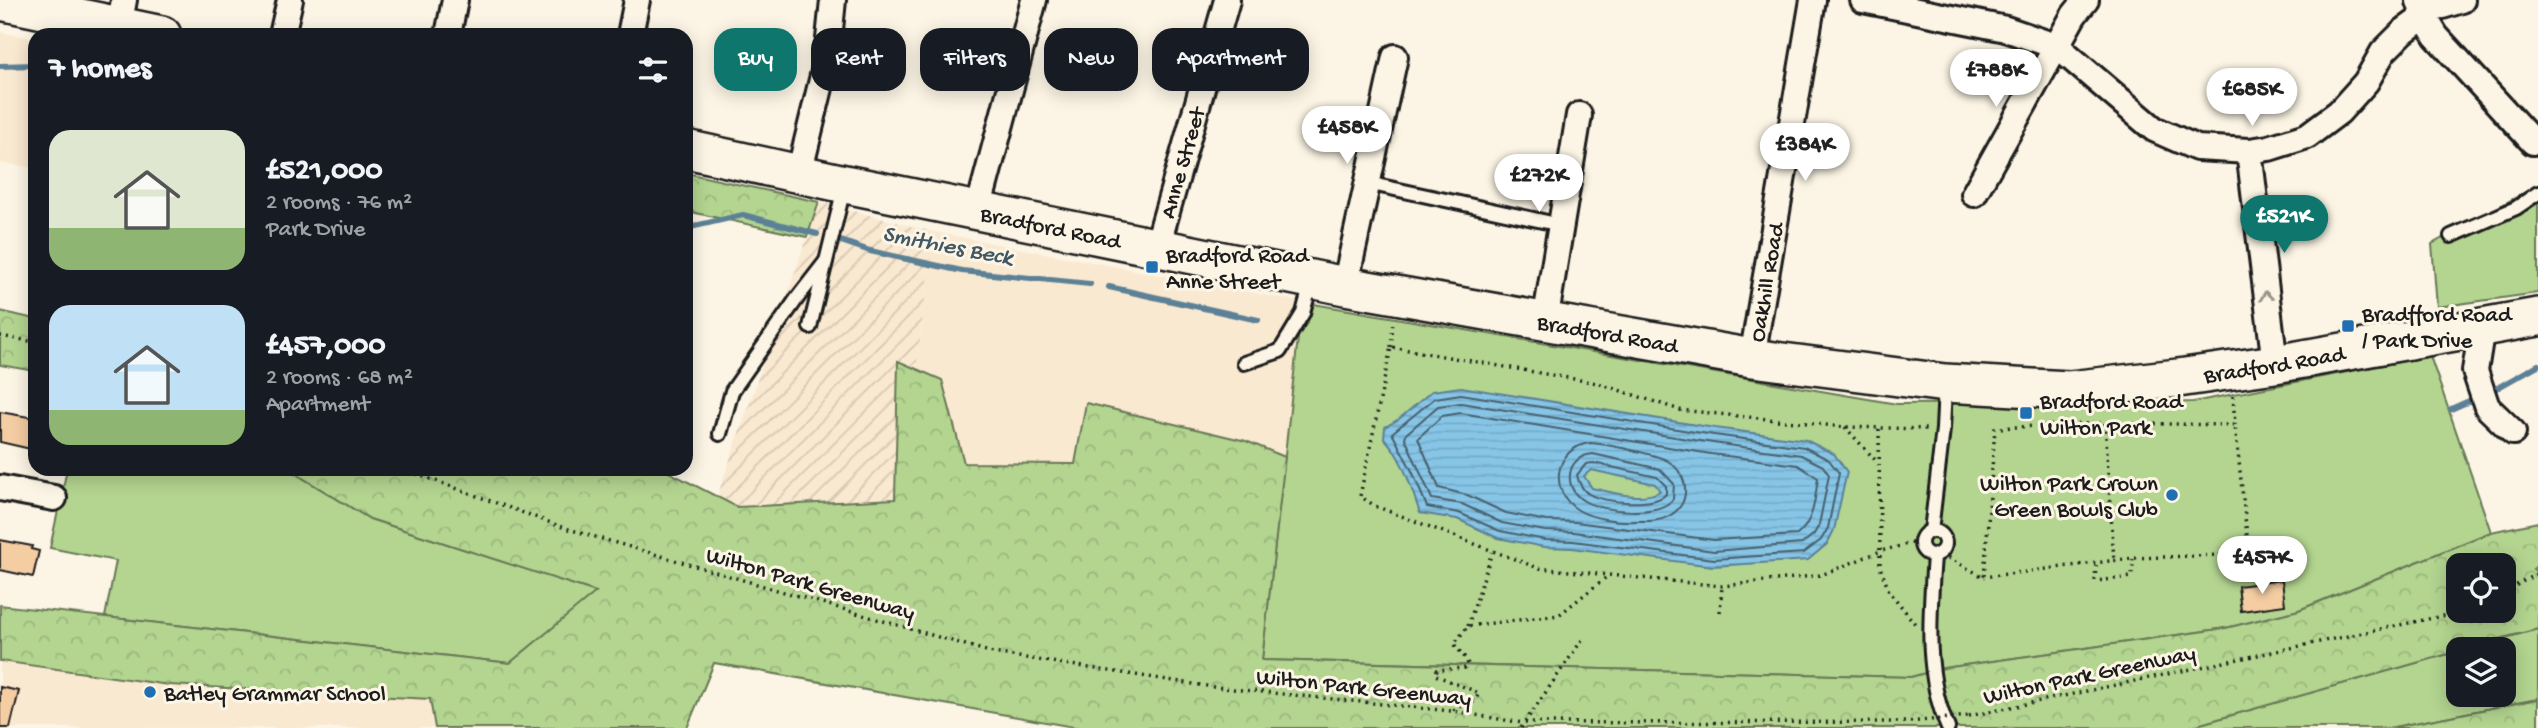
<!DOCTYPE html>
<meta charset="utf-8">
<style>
body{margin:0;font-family:"Gochi Hand",sans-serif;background:#20242c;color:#f1f3f6;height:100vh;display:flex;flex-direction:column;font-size:26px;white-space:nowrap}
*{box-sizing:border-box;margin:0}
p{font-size:23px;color:#9ea1a6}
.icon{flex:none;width:38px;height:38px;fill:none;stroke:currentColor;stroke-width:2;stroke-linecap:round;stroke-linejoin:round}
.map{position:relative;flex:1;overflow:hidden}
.drawer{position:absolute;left:28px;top:28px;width:665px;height:448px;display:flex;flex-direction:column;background:#171b24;border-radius:21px;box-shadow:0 4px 18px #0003}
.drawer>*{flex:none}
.guide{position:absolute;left:714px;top:28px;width:665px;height:63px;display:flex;gap:14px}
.controls{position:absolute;left:2446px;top:553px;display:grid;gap:14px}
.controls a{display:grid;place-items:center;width:70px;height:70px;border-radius:14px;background:#171b24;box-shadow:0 4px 18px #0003;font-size:35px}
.price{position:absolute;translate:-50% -60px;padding:0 16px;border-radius:24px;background:#fff;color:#222;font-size:23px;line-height:46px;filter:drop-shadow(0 2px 4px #0008)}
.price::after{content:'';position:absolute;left:50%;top:42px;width:21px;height:16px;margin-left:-10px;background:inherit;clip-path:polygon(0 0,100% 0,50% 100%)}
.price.current{background:#0f766e;color:#fff}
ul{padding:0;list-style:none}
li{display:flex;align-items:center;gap:21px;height:175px;padding:0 21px}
li span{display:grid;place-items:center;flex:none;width:196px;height:140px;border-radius:21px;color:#555}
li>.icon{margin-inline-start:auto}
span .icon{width:84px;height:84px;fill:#fffc;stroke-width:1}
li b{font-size:30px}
h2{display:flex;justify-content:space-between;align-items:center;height:84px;padding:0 21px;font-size:30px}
.pill{padding:0 24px;border-radius:21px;background:#171b24;box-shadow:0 4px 18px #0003;font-size:24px;line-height:63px}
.pill.current{background:#0f766e;color:#fff}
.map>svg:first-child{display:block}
</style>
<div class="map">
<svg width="2538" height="728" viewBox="0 0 2538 728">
<defs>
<pattern id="industrial-furrows" width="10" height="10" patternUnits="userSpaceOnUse" patternTransform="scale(1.75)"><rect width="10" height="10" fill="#fae9d1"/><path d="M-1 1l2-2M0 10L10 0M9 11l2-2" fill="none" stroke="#d6c7b3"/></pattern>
<pattern id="forest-crowns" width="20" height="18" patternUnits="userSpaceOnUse" patternTransform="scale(1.75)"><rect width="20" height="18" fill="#b3d590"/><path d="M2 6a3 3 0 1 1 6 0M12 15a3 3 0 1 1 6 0" fill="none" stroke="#99b67c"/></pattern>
<pattern id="water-rules" width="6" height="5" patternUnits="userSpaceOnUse" patternTransform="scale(1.75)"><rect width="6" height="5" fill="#87c5e7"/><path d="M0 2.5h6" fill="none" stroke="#74a9c6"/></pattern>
</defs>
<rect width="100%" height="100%" fill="#fcf5e5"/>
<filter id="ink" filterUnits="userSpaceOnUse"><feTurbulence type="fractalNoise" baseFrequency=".0143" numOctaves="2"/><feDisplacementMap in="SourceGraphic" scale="14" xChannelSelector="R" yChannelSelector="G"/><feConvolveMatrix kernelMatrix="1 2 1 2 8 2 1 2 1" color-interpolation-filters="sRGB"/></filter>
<g filter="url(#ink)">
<g fill="#fae9d1">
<path d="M0,32l35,7v129l-35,-5z"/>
<path d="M934,232l368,70 -17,155 -39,-16 -160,-38 -11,61 -111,-1 -22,-83 -26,-11z"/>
<path d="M0,661l169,24 261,14 5,29h-435z"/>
</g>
<path fill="url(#industrial-furrows)" d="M819,202l115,30 -18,137 -18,-7 -3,137 -158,8 -20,-10z"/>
<g fill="#b3d590" stroke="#687856" stroke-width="2">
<path d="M2538,185v108l-101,14 -5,-63z"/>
<path d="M1302,302l595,102 296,-2 237,-46 61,176 -192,78 -73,18 -282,40 -33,9 -649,-17z"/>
<path d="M67,469h221l82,50 227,73 -87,71 -405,-46 11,-56 -66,-13z"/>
<path d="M2538,629v70l-149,29h-203l273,-77v44h45v-46h-38z"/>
</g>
<g fill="url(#forest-crowns)" stroke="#687856" stroke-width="2" fill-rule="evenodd">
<path d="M686,173l133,29 -12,35 -121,-26z"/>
<path d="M0,311l35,8v52l-35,-6z"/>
<path d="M898,361l44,19 22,83 111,1 11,-61 160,38 39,16 -23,203 649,17 33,-9 282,-40 73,-18 192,-78 47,-10v43l-5,4 5,4v56l-79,20v2l-273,77h-1107l-365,-65 -27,65h-252l-5,-29 -261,-14 -169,-24v-56l510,58 86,-71 -226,-73 -82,-50h375l74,38 158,-8zM2459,565h45v46h-45z"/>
<path d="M2538,699v29h-149z"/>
</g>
<path fill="url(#water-rules)" stroke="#5c8196" stroke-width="2" fill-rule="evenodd" d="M1461,387l254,41 91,12 28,14 13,18 -13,58 -7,14 -19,16 -95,6 -141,-18 -28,-1 -46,-9 -41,-19 -37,-6c-9,-25 -17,-56 -36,-75l1,-11 14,-8 33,-28zM1591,470l64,14 5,7c-18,11 -48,1 -68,-3l-8,-12z"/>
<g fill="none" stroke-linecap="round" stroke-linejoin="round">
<g stroke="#47606d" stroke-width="2">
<path d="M1461,394l253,41 90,12 25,13 10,13 -11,55 -7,12 -17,13 -90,6 -141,-18 -28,-1 -45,-9 -41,-18 -32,-6 -15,-36 -20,-38 43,-35z"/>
<path d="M1461,403l252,40 88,12 22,11 6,9 -10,50 -5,9 -12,10 -88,7 -140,-19 -29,-1 -43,-8 -40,-19 -30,-5 -27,-61 1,-4 32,-28z"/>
<path d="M1461,413l250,41 87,11 20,13c-3,20 -4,44 -21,57l-83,5 -139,-18 -28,-1 -41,-8 -39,-18 -28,-7 -21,-50 24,-22z"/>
<path d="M1590,443c15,1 66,11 78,18 22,14 24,45 -1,56 -9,5 -21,4 -31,4 -17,1 -43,-2 -58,-11 -30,-18 -24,-62 12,-67z"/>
<path d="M1593,454l67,15 14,15 -1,15c-14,18 -70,13 -89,2 -22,-13 -18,-45 9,-47z"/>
<path d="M1593,463l64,14 9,9v8c-12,13 -62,9 -77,0 -6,-3 -11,-13 -12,-19l9,-11z"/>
</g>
<g stroke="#5c8196" stroke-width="6">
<path d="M0,66l35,-1"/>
<path d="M686,228l57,-13 74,19"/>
<path d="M841,241l29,10 92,20 128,13"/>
<path d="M1109,287l149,33"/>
<path d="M2497,388l41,-23"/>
<path d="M2451,409l18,-8"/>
</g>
</g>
<g fill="#f4cda3" stroke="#1c1c1c" stroke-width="2">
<path d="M0,412l35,6v32l-35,-8z"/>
<path d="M0,540l32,6 -1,3 8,2 -6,26 -33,-7z"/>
<path d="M2282,580l3,25 -44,6 -3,-25z"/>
<path d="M0,687l19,4 -9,37h-10z"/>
</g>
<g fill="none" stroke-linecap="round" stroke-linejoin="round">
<defs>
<g id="lane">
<path d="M1367,183l194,42"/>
<path d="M2451,236l65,-28 22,-15"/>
<path d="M810,327l34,-139"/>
<path d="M1244,363l36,-12 23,-38 8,-30"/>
<path d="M720,434l12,-43 66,-94 28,-36"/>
<circle cx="1933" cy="543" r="12"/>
<path d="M1931,531l12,-102 2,-42"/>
<path d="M1934,556c-4,57 -10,118 14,172"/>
</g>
<g id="street">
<path d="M1863,0l143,29 52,18 96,82 43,19 52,3 20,-3 38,-12 32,-24 27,-30 17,-30 21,-21 32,-23 26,-8"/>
<path d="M2419,1l5,15 12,20 97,106"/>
<path d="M119,26l5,-26"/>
<path d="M282,35l8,-35"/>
<path d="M448,35l7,-35"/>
<path d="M630,35l7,-35"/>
<path d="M2249,151l26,213"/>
<path d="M799,174l28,-115 6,-59"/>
<path d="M1974,194l100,-179 12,-15"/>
<path d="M978,210l56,-210"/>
<path id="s1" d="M1157,247l70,-247"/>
<path d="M1345,286l50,-229"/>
<path d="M1545,322l34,-207"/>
<path d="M2482,327l-7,44 12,36 26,25"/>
<path id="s2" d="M1752,358l61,-358"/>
<path d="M0,488l54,10"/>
</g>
<g id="primary">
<path d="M0,1l162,34"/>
<path id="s3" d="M686,149l159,35 500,102 407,72 193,25 124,7 109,-12 97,-14 263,-47"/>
</g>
</defs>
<use href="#lane" stroke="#1c1c1c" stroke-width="18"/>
<use href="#street" stroke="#1c1c1c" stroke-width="30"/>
<use href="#primary" stroke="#1c1c1c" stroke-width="42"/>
<g stroke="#1c1c1c" stroke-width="3.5" stroke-dasharray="2 5" stroke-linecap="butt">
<path d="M0,336l35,6"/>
<path d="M1391,347l2,-26"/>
<path d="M2233,396l2,29"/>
<path d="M2105,423l9,138"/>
<path d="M1845,427l33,36"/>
<path d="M1879,429l1,138 9,24 27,34"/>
<path d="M403,469l162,59 428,125 220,34 238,24 72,12 387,-1"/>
<path d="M1919,541l-38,10 -60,24 -99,11 -184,-18 -163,-62 -15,-10 31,-149 206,36 83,27 165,17 82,2"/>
<path d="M1948,558l36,19 11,-149 110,-5 130,2 14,129 -116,4 -149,19"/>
<path d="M2096,565l-1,16 37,-4 1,-18"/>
<path d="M2504,592l34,-19"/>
<path d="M1720,612l2,-26"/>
<path d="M1468,626l24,-74"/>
<path d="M1453,710l22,-9 4,-8 -44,-18 2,-5 28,-2 3,-4 -2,-5 -12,-15 14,-18 91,-11 50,-40"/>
<path d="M1969,716l497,-105"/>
<path d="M1521,728l61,-88"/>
<path d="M2525,728l13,-2"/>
</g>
<use href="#lane" stroke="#fcf5e5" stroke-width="12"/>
<use href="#street" stroke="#fcf5e5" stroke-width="24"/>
<use href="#primary" stroke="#fcf5e5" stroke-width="37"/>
<path stroke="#1c1c1c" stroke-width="3.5" stroke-dasharray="2 5" stroke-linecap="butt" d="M1910,722l59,-6"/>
</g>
<defs><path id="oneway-chevron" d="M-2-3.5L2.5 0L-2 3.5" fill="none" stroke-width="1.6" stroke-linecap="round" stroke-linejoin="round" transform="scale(1.75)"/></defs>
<use stroke="#97938b" href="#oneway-chevron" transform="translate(2266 296) rotate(-97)"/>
</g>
<g fill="#1f6fb2" stroke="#fcf5e5" stroke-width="2.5">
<rect x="1145" y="260" width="14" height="14" rx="3.5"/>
<rect x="2341" y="319" width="14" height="14" rx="3.5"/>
<rect x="2019" y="406" width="14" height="14" rx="3.5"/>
<circle cx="2172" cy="495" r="7"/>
<circle cx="150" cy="692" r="7"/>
</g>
<g text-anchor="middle" stroke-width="6" stroke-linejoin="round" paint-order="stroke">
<g font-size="23" fill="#1c1c1c" stroke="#fcf5e5">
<text dy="8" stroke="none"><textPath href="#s1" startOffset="88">Anne Street</textPath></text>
<text dy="8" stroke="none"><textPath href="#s3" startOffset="373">Bradford Road</textPath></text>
<text dy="8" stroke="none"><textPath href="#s2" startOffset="77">Oakhill Road</textPath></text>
<text dy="8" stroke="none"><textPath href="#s3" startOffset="940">Bradford Road</textPath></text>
<text dy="8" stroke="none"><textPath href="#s3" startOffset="1612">Bradford Road</textPath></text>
<text transform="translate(811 582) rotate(16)" y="8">Wilton Park Greenway</text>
<text transform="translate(2089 673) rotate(-12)" y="8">Wilton Park Greenway</text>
<text transform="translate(1364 686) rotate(6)" y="8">Wilton Park Greenway</text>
</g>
<g font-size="23" fill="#1c1c1c" stroke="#fcf5e5" text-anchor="start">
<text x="1166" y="262">Bradford Road<tspan x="1166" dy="26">Anne Street</tspan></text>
<text x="2362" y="321">Bradfford Road<tspan x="2362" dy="26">/ Park Drive</tspan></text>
<text x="2040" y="408">Bradford Road<tspan x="2040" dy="26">Wilton Park</tspan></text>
<text x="2158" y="490" text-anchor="end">Wilton Park Crown<tspan x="2158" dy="26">Green Bowls Club</tspan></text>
<text x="164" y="700">Batley Grammar School</text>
</g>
<g font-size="24" font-style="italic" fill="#415763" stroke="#fcf5e5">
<text transform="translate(948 244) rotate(11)" y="8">Smithies Beck</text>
</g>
</g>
</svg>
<div class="controls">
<a><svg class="icon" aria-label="locate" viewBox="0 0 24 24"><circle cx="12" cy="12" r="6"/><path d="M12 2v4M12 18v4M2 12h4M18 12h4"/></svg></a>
<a><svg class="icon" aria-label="layers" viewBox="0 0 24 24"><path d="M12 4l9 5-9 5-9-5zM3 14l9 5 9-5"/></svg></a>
</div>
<b class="price" style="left:1996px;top:109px">£788K</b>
<b class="price" style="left:2252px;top:128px">£685K</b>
<b class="price" style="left:1347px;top:166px">£458K</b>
<b class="price" style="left:1805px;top:183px">£384K</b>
<b class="price" style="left:1539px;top:214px">£272K</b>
<b class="price current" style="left:2284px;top:255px">£521K</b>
<b class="price" style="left:2262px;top:596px">£457K</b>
<div class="guide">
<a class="pill current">Buy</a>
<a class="pill">Rent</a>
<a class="pill">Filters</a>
<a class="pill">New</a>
<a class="pill">Apartment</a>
</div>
<section class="drawer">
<h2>7 homes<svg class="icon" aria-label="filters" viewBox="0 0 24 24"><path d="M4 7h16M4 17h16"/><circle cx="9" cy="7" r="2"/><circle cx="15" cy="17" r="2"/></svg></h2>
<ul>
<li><span style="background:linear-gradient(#dfe7d0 70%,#8fb573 0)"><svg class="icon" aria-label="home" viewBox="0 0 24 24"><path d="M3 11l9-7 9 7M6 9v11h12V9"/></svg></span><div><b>£521,000</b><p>2 rooms · 76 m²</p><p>Park Drive</p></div></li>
<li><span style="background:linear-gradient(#bfe0f5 75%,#8fb573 0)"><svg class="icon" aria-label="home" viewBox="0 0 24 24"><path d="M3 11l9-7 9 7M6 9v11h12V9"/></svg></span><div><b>£457,000</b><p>2 rooms · 68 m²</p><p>Apartment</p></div></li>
</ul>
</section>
</div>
